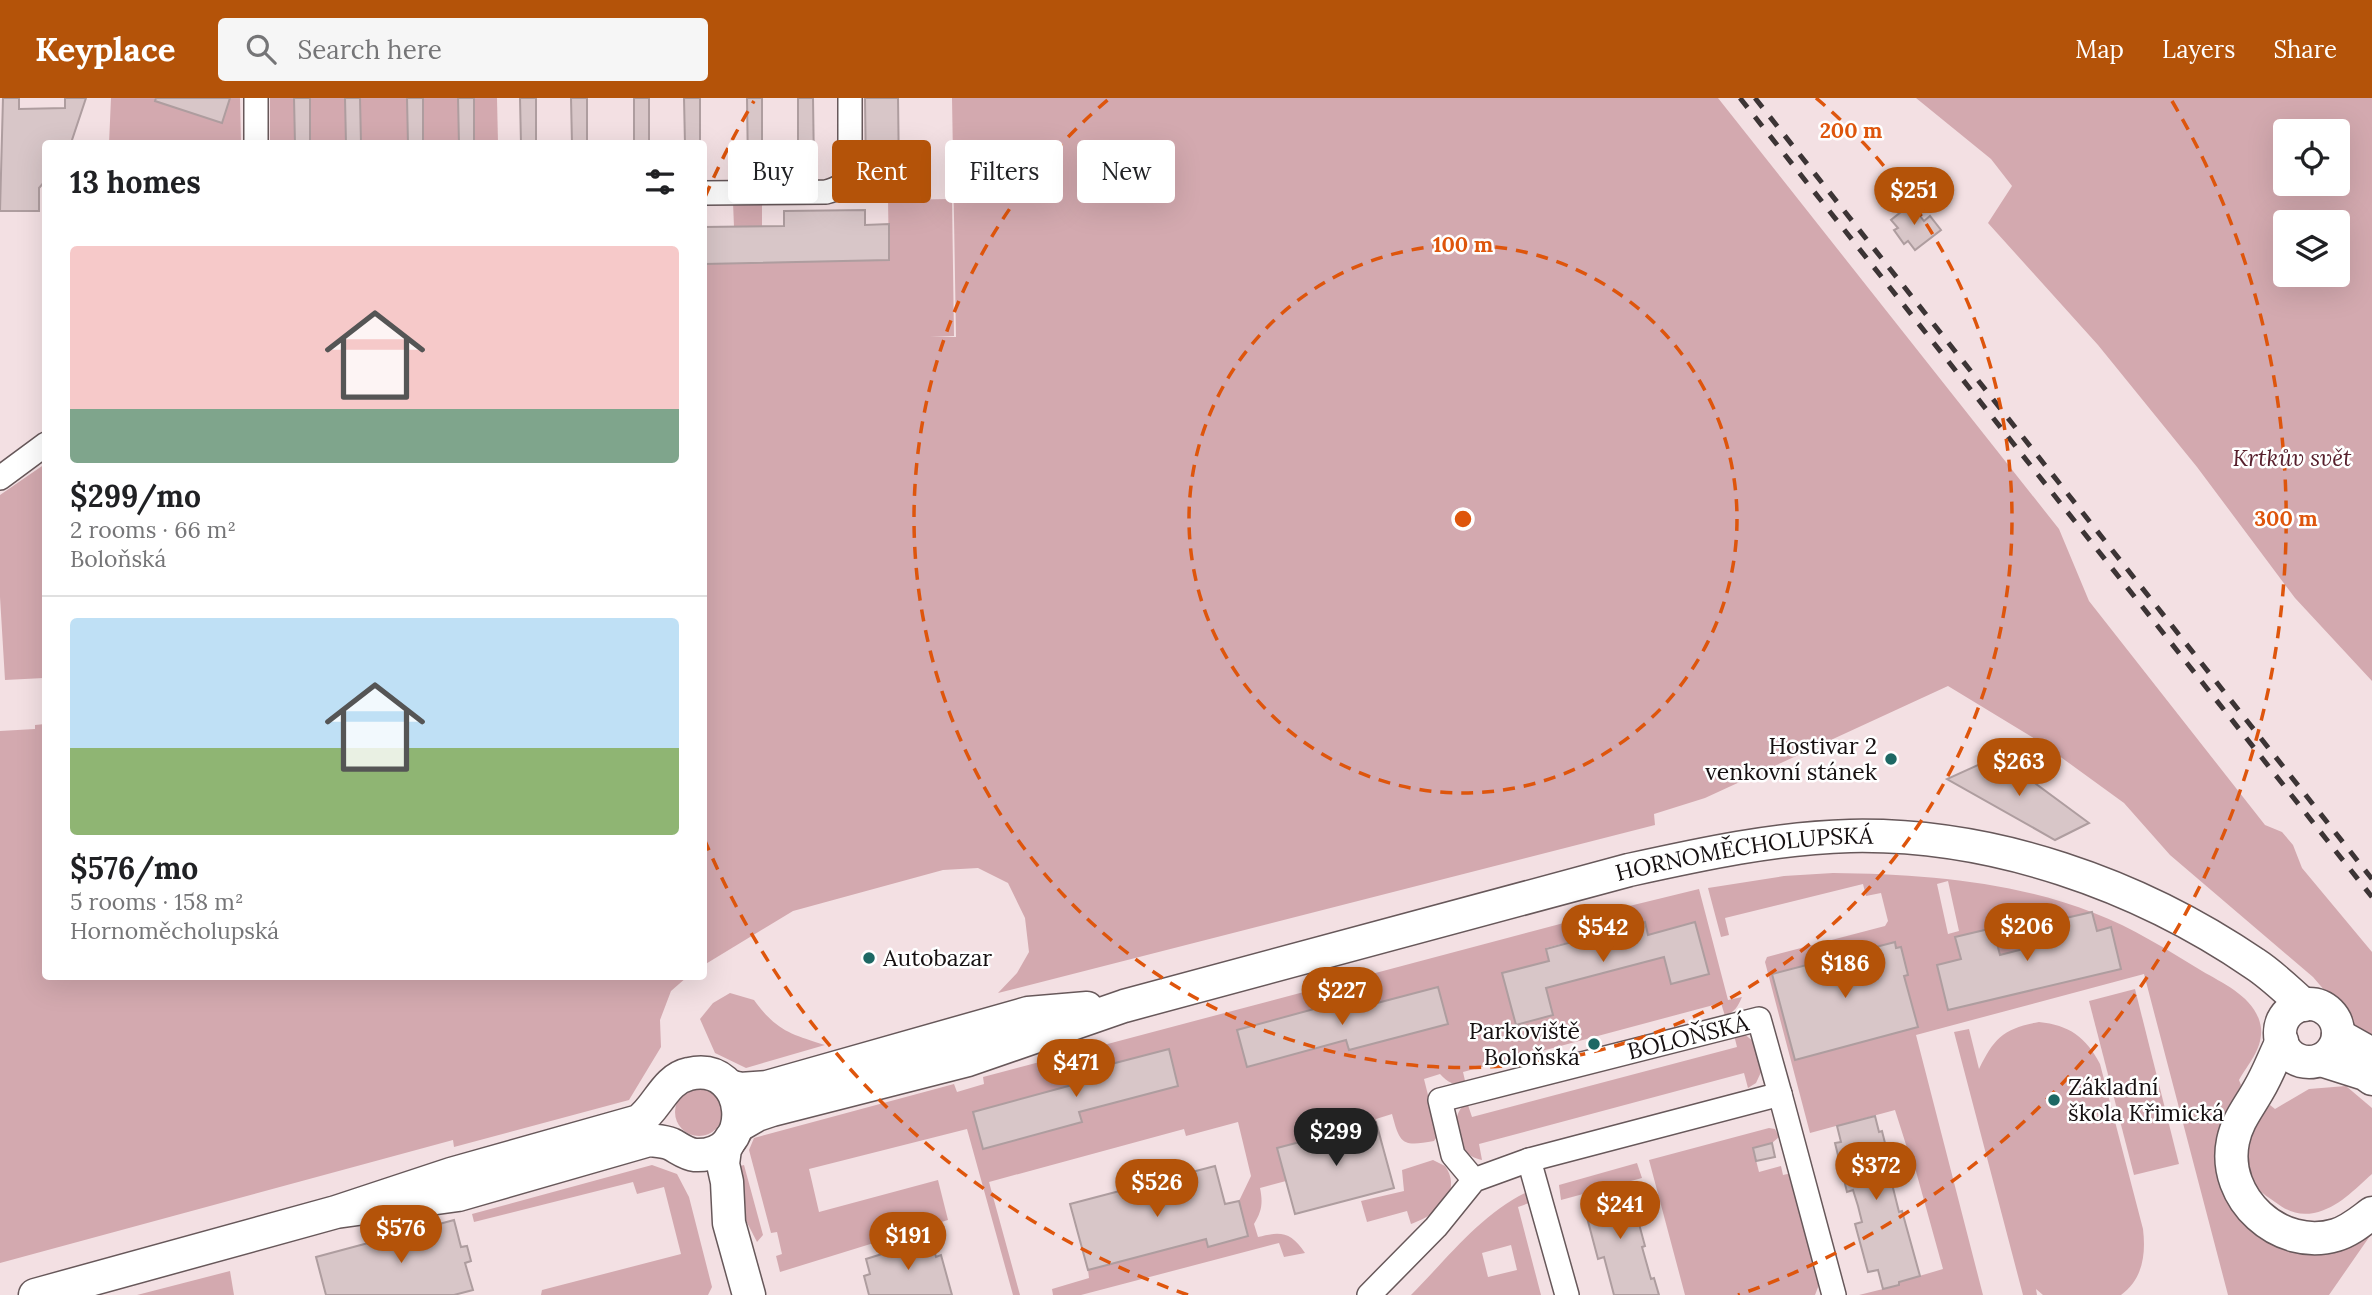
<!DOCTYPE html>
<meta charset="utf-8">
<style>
body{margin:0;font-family:Lora,serif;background:#f6f6f6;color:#202124;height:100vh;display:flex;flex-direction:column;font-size:26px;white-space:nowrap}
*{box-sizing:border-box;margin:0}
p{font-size:23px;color:#757577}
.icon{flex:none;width:38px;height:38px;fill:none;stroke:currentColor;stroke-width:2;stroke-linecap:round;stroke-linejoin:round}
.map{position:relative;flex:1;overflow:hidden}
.sheet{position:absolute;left:42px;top:42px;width:665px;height:840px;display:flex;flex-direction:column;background:#fff;border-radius:7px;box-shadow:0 7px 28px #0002}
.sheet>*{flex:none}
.hud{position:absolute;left:728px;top:42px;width:665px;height:63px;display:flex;gap:14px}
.fabs{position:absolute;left:2273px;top:21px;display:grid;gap:14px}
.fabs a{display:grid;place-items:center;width:77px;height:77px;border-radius:7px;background:#fff;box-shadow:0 7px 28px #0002;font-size:35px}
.price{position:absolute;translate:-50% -60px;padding:0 16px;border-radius:24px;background:#b45309;color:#fff;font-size:23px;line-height:46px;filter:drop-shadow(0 2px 4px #0008)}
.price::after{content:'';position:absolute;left:50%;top:42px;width:21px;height:16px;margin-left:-10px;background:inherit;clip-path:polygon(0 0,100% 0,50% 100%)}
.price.active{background:#222;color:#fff}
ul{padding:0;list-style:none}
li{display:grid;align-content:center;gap:14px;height:371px;padding:0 28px}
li+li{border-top:2px solid #e0e0e0}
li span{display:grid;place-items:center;height:217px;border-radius:7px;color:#555}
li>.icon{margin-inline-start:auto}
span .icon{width:126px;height:126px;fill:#fffc;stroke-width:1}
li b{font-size:30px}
h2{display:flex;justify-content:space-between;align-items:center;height:84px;padding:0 28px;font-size:30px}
.chip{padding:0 24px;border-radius:7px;background:#fff;box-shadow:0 7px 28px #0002;font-size:24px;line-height:63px}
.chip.active{background:#b45309;color:#fff}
header{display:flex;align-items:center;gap:42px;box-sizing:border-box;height:98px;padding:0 35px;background:#b45309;color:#fff}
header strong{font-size:33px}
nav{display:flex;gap:38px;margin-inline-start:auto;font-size:24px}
.search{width:490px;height:63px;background:#f6f6f6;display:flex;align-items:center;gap:18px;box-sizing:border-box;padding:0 24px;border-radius:7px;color:#757577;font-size:26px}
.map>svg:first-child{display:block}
</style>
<header>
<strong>Keyplace</strong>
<div class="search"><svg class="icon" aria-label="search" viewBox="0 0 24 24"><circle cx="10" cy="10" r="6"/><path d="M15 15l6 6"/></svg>Search here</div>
<nav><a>Map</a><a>Layers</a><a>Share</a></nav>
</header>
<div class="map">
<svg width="2372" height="1197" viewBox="0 0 2372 1197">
<rect width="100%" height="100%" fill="#f3e0e3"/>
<g fill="#d3a9af" fill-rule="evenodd">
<path d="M111,0h52l59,25 8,-25h10l1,45h-41l1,-3 -92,4z"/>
<path d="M270,0h24l1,45h-25z"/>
<path d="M310,0h35l1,45h-36z"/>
<path d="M360,0h47l1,45h-47z"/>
<path d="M423,0h35l1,45h-36z"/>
<path d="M474,0h23l1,45h-24z"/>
<path d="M952,0h766l341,431 30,72 176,224 17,7 11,13 9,23 70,84v92l-21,-15 -20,-31 -18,-21 -143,-122 -46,-52 -84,-61 -92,-56 -243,112 -51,16 1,11 -657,168 19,-20 12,-21 -4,-34 -17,-35 -30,-15 -35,2 -150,41 -89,54v-701h36l-1,-37h-5l-1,-25h29v24h-9l136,34 -1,-60 64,-1 2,137 -24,1h26z"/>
<path d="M1916,0h456v583l-77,-83 -98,-131 -99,-122 -110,-122 24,-37 -21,-27zM2286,33h52v53h-52zM2286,124h52v53h-52z"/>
<path d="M45,366v226l-1,-12 -39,2 -5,-83v-102z"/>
<path d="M45,626l1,252 641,1 -16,14 -11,29 1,27 -32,53 -175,47 -1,-7 -453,123v-532l35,-2v-4z"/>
<path d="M1833,775c87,1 180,8 261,40 38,14 73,37 108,58 22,13 55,27 59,57 2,20 -12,35 -22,52l2,5c-31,60 -35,87 9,142l122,1v5l-43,62h-101l-84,-321 -228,61 67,260h-124l40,-10v-3l44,-13 -31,-112 -4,-6 -13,-41 -85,23 -45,-171 2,-5 118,-31 3,-5 -7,-28 -15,3 -3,-12 -138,34 4,17 -8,2 -13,-49 76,-12zM1948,783l11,50 -11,3 -11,-50zM1894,844l2,6 5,-1 7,28 -4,1 14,51 -123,33 -22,-86z"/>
<path d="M1699,791l29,111 14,-3c-4,9 -7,15 -17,19l-4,-13 -258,69 3,13c-12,0 -18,-2 -26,-11l-16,5 14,56 -4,6c-32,6 -34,3 -42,-27l-16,5v3l-99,26 9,33 -26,7c3,15 2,23 -6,36l4,13c23,-6 33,-5 47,16l-21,4 -5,-14 -198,52h-28l-1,-6 37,-11 -1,-8 118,-31 2,7 40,-10 -9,-35 12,-25 -13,-54 -52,14 -2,-7 -195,53 31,113h-7l-46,-166 -158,40 10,43 119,-32 10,40 -168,52 -4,-16 6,-2 -5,-22 -6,1 -22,-83 5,-12 200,-54 3,8 27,-8 -1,-7 630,-167zM1645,824l3,13 47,-13 -153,62 -39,-11 46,-12 -3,-13zM1438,889l10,37 -99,26 -3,-10 -99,26 -10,-36 99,-27 3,10zM1169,952l9,36 -99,26 2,10 -98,27 -10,-37 99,-27 -3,-9z"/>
<path d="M2135,891l44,175 -45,11 -45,-174z"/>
<path d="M730,895l24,7c23,31 36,34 71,45l-79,23 -31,-15 -15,-34 13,-16z"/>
<path d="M2039,924c30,3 47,15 61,42l43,165c3,25 0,50 -22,66h-78l-7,-6 1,6h-14l-69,-263 15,-3 10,40c15,-31 25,-41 60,-47z"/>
<path d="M1733,933l10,2 11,9 8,28 -6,13 -8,5 -4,-15 -265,71 3,16c-26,-4 -36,-42 -15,-58l5,15 265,-70z"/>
<path d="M2346,988l26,22v66c-17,15 -34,34 -58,39 -16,3 -27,-2 -39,-11 -6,-4 -13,-9 -18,-14 -23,-23 -4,-62 13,-83l5,4 34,-20z"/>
<circle cx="699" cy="1014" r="24"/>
<path d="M1769,1030l6,1 4,8 -7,6 -19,5 6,24 22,-6 2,9 9,-2 28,109 -5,13h-130l-36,-135z"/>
<path d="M1433,1062l12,6c19,27 -10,50 -34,58l-4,-13 -40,11 -6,-21 43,-10 -2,-21z"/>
<path d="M1637,1065l5,15 -81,22 -2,-15z"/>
<path d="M652,1067l25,9 12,23 23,90 -4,8h-167l1,-5 139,-36 -17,-67 -27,7 -4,-12 -159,40 -2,-8z"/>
<path d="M744,1067l19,70 -6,7 -19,-37 -10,-36z"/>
<path d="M1525,1095l7,9 -14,5 23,88h-130c34,-34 70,-81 114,-102zM1511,1147l6,25 -29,7 -6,-24z"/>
<path d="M230,1173l4,24h-97z"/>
</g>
<g fill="#d8c6c8" stroke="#ae9d9f" stroke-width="2">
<path d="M3,0h16v11l46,-1v-10h21l-15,45 -25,1v36l-7,8v23h-39z"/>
<path d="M156,0h74l-8,25 -67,-22z"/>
<path d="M294,0h16v46h-15z"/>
<path d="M345,0h15l1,46h-15z"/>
<path d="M407,0h16v46h-15z"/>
<path d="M458,0h16v46h-15z"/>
<path d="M520,0h16v46h-15z"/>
<path d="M571,0h16v46h-15z"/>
<rect x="634" y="0" width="15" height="46"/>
<path d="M684,0h16v46h-15z"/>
<path d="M747,0h15v51h36v-51h15l1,70 -66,1z"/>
<path d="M865,0h33l1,77 -33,1z"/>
<path d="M1911,106l13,17 6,-5 11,14 -26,20 -7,-9 -4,3 -10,-14 4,-2 -7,-8z"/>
<path d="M865,112v15l24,-1v36l-185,4v-37l80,-1v-15z"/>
<path d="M1998,658l91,67 -34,17 -108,-61z"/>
<path d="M2092,814l5,19 14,-4 10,42 -173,41 -11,-45 24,-6 -6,-22 38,-9 7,27 62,-16 -5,-19z"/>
<path d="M1645,824l3,13 47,-13 14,52 -38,10 -7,-27 -118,31 7,27 -37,10 -14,-52 47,-12 -3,-12z"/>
<path d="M1895,844l1,6 5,-1 7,28 -4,1 14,51 -123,33 -23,-86z"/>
<path d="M1438,889l10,37 -99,26 -3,-10 -99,27 -10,-37 99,-27 3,10z"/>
<path d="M1169,951l9,37 -99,26 3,10 -99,27 -10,-37 99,-27 -3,-10z"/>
<path d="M1875,1018l4,16 3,-1 12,48 -3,1 8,32 3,-1 18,65 -21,6v3l-16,4 -5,-19 -10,2 -13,-48 7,-2 -4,-16 -5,-16 -6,2 -12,-49 6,-1 -4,-16z"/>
<path d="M1376,1024l18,66 -99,26 -18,-66z"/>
<path d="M1772,1045l3,14 -19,4 -3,-13z"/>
<path d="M1215,1068l10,38 14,-3 9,35 -40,11 -2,-8 -118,31 -18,-66z"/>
<path d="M1625,1085l4,16 3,-1 13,48 -3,1 9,32 3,-1 5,17h-45l-10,-38 -6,2 -13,-49 7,-1 -5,-16z"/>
<path d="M454,1122l7,27 6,-1 4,15 -6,2 8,27 -19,5h-128l-10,-38z"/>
<path d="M931,1143l5,16 5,-2 11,40h-83l-5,-19 6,-2 -4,-15 16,-5 -1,-4 33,-8 1,4z"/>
</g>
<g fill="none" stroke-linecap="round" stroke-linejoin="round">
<defs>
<g id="street">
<path d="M256,0v46"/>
<path d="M704,95l122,-1c12,-3 18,-7 24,-18v-76"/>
<path d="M0,380l46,-34"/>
<path d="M1780,996l54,201"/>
<path d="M1529,1062l38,135"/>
<path d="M1369,1197l67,-68 38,-47 55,-20 251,-66 -21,-75 -319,81 13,55 21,25"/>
</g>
<g id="secondary">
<circle cx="2309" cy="935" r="29"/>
<path d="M2338,937l34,19"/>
<path d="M2282,943c-8,16 -14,33 -23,48 -10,18 -22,32 -26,52 -12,57 47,111 103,94 14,-4 25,-14 36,-22"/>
<path d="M2321,962l44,14 7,5"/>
<path d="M729,988l11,3 27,-2 261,-74 59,-5"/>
<path id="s1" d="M738,1028l19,-11 15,-5 196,-50 156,-54 505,-136c73,-16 146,-32 221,-34 142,-3 288,48 405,128 17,11 33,27 49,41"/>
<path d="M731,1040l-6,11 -2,15 4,18 2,41 20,72"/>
<path d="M35,1197l301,-83 115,-38 188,-53c19,-14 26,-42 50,-47 60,-14 69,84 6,81 -9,-1 -16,-7 -24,-11 -7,-3 -14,-3 -22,-4l-191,55 -122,17"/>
</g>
</defs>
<use href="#street" stroke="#67585a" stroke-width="26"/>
<use href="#secondary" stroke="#67585a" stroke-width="35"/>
<use href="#street" stroke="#fff" stroke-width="23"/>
<use href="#secondary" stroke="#fff" stroke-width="32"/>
<g stroke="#3c3435" stroke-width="5" stroke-dasharray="12 12" stroke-linecap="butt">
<path d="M1740,0l632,799"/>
<path d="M1755,0l617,781"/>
</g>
</g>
<g fill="none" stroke="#de550c" stroke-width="3.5" stroke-dasharray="12 9">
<circle cx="1463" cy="421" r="274"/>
<path d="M1816 0A549 549 0 1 1 1110 0"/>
<path d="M1188 1197A823 823 0 0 1 705 743M705 99A823 823 0 0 1 754 3M2172 3A823 823 0 0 1 1738 1197"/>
</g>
<g fill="#1d6864" stroke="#fff" stroke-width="2.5">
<circle cx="1891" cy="661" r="7"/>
<circle cx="869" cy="860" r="7"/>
<circle cx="1594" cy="946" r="7"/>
<circle cx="2054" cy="1002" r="7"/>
</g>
<g text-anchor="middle" stroke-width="5" stroke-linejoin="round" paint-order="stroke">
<g font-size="23" font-style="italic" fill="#571f2c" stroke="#fff">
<text x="2292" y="368">Krtkův svět</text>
</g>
<g font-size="23" fill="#161011" stroke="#fff" text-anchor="end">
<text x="1877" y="656">Hostivar 2<tspan x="1877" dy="26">venkovní stánek</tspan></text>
<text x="883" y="868" text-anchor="start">Autobazar</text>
<text x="1580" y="941">Parkoviště<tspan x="1580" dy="26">Boloňská</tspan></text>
<text x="2068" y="997" text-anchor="start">Základní<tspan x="2068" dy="26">škola Křimická</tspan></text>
</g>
<g font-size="23" fill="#161011" stroke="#fff">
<text dy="8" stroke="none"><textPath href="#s1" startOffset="1045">HORNOMĚCHOLUPSKÁ</textPath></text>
<text transform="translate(1688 939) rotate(-14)" y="8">BOLOŇSKÁ</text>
</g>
</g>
<circle cx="1463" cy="421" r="10" fill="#de550c" stroke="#fff" stroke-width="3.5"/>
<g font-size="21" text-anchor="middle" font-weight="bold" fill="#de550c" stroke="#fff" stroke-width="5" stroke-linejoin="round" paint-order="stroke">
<text x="1851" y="40">200 m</text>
<text x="1463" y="154">100 m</text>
<text x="2286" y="428">300 m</text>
</g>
</svg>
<div class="fabs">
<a><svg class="icon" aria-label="locate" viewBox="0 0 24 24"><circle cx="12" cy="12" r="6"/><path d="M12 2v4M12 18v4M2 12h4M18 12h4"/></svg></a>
<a><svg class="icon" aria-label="layers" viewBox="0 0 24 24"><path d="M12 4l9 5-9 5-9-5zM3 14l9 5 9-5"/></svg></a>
</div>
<b class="price" style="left:1914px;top:129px">$251</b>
<b class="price" style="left:2019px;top:700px">$263</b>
<b class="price" style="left:2027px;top:865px">$206</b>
<b class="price" style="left:1603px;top:866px">$542</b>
<b class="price" style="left:1845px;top:902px">$186</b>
<b class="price" style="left:1342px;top:929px">$227</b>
<b class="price" style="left:1076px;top:1001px">$471</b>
<b class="price active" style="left:1336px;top:1070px">$299</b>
<b class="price" style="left:1876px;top:1104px">$372</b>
<b class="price" style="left:1157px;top:1121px">$526</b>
<b class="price" style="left:1620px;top:1143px">$241</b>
<b class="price" style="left:401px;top:1167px">$576</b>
<b class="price" style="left:908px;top:1174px">$191</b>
<div class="hud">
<a class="chip">Buy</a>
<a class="chip active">Rent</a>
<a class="chip">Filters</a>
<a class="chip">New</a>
</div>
<section class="sheet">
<h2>13 homes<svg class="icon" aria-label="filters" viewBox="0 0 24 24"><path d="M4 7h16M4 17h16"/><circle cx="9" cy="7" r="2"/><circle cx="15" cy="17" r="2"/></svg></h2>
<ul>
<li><span style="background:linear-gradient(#f6c9c9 75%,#7fa58c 0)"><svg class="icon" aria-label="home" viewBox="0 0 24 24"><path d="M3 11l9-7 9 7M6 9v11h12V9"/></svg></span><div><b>$299/mo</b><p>2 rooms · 66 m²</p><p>Boloňská</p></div></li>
<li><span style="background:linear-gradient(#bfe0f5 60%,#8fb573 0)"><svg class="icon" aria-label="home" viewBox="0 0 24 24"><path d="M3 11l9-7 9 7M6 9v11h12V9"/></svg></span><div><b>$576/mo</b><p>5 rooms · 158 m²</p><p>Hornoměcholupská</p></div></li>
</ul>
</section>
</div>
